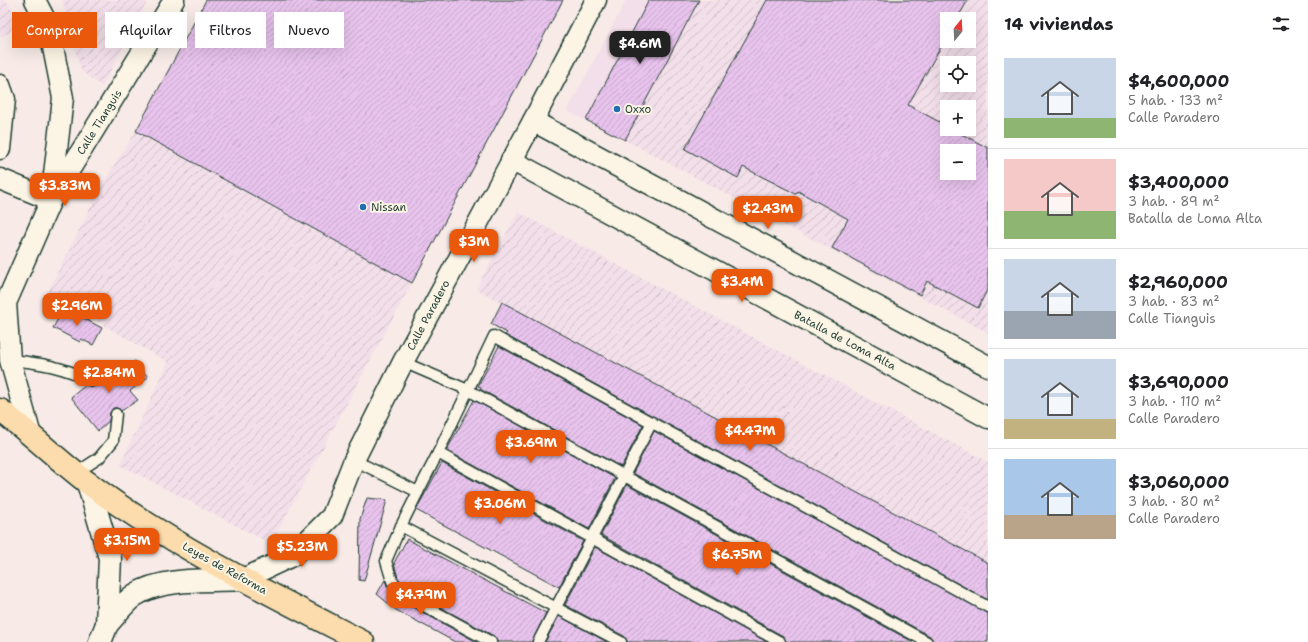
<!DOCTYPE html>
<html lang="es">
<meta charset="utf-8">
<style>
body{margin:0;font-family:"Shantell Sans",sans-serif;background:#f6f6f6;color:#202124;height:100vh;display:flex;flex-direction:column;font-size:15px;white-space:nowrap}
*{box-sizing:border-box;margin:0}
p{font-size:13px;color:#757577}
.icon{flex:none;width:22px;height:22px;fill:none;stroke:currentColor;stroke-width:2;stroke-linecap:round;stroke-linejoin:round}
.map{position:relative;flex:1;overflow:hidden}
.drawer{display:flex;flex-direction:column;background:#fff;width:320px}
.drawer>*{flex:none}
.guide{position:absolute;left:12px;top:12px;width:380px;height:36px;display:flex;gap:8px}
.needle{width:26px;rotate:18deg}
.tools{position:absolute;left:940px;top:12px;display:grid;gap:8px}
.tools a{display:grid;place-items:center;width:36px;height:36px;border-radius:0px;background:#fff;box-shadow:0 4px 16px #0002;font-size:20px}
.price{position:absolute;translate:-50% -34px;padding:0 9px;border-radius:8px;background:#ea580c;color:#fff;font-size:13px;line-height:26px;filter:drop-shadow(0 1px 2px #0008)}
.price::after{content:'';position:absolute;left:50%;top:24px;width:12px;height:9px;margin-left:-6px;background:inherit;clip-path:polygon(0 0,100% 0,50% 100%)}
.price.selected{background:#222;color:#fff}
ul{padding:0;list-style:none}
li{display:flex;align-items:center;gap:12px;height:100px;padding:0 16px}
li+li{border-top:1px solid #e0e0e0}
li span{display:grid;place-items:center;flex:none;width:112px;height:80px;border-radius:0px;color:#555}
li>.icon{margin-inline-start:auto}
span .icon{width:48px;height:48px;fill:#fffc;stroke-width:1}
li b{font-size:17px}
h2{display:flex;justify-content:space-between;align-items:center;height:48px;padding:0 16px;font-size:17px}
.tag{padding:0 14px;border-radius:0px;background:#fff;box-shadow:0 4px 16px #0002;font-size:14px;line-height:36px}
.tag.selected{background:#ea580c;color:#fff}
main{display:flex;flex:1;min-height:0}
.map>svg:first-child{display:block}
</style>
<main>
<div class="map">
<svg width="988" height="642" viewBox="0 0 988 642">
<defs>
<pattern id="industrial-furrows" width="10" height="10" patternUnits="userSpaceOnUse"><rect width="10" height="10" fill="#f3dfe9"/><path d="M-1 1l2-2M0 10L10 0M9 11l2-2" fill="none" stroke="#d0c0c8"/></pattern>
<pattern id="building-hatch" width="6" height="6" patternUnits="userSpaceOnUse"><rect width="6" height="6" fill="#e8c3ed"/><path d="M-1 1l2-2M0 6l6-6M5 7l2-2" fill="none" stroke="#c7a8cc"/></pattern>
</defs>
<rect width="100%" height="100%" fill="#f8ebe7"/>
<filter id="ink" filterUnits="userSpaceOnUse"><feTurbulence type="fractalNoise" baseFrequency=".025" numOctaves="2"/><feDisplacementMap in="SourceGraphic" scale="8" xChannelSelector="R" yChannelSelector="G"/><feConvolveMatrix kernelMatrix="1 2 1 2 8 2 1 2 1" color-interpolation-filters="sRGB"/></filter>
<g filter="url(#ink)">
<path fill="#f3dfe9" d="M626,0h73l-74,140 -58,-29z"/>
<g fill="url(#industrial-furrows)" fill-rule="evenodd">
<path d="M0,0h6l15,24 -21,14z"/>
<path d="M62,0h86l-46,87 -21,-16z"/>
<path d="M700,0h288v333l-363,-193zM947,19h22v22h-22zM947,63h22v22h-22zM947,107h22v22h-22zM947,151h22v22h-22z"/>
<path d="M136,131l276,152 -141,261 -151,-79 48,-103 -121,-69 57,-112z"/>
<path d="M518,212l470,250v101l-512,-274z"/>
</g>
<g fill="url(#building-hatch)" stroke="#1f3d34" fill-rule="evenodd">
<path d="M206,0h357l-151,283 -276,-152z"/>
<path d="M649,0h50l-74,140 -39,-20z"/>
<path d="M767,0h201l-11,19h-10v17l-39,69 39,21v3h5l36,19v140l-10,20 -51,-27 -7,14 -88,-47 16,-29 -50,-28 -2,3 -53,-27 -5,11 -53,-29zM947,151h22v22h-22z"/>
<path d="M502,302l486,261v37l-483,-265 2,-2 -16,-9z"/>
<path d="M64,308l38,20 -9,17 -12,-6 -1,3 -27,-14z"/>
<path d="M499,346l144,79 -22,42 -141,-78 1,-2 -3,-1z"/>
<path d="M135,361l13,16 -18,14 8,9 -17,11 -4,-3h-4l-3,5 -1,8 -11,10 -27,-34 15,-12 6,2 4,-1 2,-5 -1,-4 12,-10 7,8z"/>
<path d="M474,400l141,78 -26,51 -141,-78 1,-2 -1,-1z"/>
<path d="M654,431l334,182v29h-55l-3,-6 -297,-163z"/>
<path d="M442,463l141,78 -24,46 -143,-77z"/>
<path d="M627,485l286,157h-127l-3,-6 -182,-101z"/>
<path d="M367,498l20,2 -23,81 -5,-1 1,-61z"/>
<path d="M407,539l139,74 -14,29h-35l-3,-6 -82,-44 -14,-14 -4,-15z"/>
<path d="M595,547l172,95h-140l-3,-6 -59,-31z"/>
<path d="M385,580l2,6 18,17 72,39h-22l-59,-32 -19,-16z"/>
<path d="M559,616l48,26h-62z"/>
</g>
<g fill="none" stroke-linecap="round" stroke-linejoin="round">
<defs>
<g id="service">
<path d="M10,360c31,3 54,7 82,21"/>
<path d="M403,362l65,28 459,252"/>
<path d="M438,453l56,-117 494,271"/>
<path d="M354,460l64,32 -17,34 220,116"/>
<path d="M76,473l23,-15 14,-17 3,-27"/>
<path d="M418,492l20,-39 342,189"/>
<path d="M401,526l-15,35 6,20 16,16 83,45"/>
<path d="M538,642l114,-220"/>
</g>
<g id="minor">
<path d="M0,85l5,14 -5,50"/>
<path d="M533,121l455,245"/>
<path d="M511,160l477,258"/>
<path d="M0,179l51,21 12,-102 -14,-71 -14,-27"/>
<path d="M30,432l-20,-72 -4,-57 45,-103 123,-200"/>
<path d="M243,579l49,-23 40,-40 22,-56 49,-98 130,-241 63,-121"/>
</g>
<g id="secondary">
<path d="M88,483l22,75 -3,66 -7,18"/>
<path d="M107,624c9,-9 17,-22 28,-29 28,-18 76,-14 108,-16"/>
</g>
<path id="primary" d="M0,410c30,23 58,50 88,73 83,62 184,112 275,159"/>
</defs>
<use href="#service" stroke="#1f3d34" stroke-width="13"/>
<use href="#minor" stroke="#1f3d34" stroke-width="23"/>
<use href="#secondary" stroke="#1f3d34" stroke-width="25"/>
<use href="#primary" stroke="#1f3d34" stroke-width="25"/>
<use href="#service" stroke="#fcf5e5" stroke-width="10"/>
<use href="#minor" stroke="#fcf5e5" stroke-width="20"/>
<use href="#secondary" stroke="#fcf5e5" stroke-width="22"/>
<use href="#primary" stroke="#fcdcac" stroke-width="22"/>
</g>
</g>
<g fill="#1f6fb2" stroke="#fcf5e5" stroke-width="1.5">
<circle cx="617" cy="109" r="4"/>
<circle cx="363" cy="207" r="4"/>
</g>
<g text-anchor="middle" stroke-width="4" stroke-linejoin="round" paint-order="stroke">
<g font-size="11" fill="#1f3d34" stroke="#fcf5e5" text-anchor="start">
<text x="625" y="113">Oxxo</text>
<text x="371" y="211">Nissan</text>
</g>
<g font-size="11" fill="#1f3d34" stroke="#fcf5e5">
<text transform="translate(99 122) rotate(-58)" y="4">Calle Tianguis</text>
<text transform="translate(428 315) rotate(-62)" y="4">Calle Paradero</text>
<text transform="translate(845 340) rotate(28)" y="4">Batalla de Loma Alta</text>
<text transform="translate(225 568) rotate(29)" y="4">Leyes de Reforma</text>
</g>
</g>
</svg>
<div class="tools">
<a><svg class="needle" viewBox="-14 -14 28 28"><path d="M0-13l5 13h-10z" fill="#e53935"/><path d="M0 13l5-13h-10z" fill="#757577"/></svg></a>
<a><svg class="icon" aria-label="locate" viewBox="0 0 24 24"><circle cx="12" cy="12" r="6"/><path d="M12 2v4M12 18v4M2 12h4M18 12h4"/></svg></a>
<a>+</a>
<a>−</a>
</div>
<b class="price selected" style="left:640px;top:65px">$4.6M</b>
<b class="price" style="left:65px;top:207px">$3.83M</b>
<b class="price" style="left:768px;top:230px">$2.43M</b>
<b class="price" style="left:474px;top:263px">$3M</b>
<b class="price" style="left:742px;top:303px">$3.4M</b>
<b class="price" style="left:77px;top:327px">$2.96M</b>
<b class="price" style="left:109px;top:394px">$2.84M</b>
<b class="price" style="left:750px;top:452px">$4.47M</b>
<b class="price" style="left:531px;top:464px">$3.69M</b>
<b class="price" style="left:500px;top:525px">$3.06M</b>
<b class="price" style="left:127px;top:562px">$3.15M</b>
<b class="price" style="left:302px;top:568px">$5.23M</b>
<b class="price" style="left:737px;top:576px">$6.75M</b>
<b class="price" style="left:421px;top:616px">$4.79M</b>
<div class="guide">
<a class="tag selected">Comprar</a>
<a class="tag">Alquilar</a>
<a class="tag">Filtros</a>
<a class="tag">Nuevo</a>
</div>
</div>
<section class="drawer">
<h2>14 viviendas<svg class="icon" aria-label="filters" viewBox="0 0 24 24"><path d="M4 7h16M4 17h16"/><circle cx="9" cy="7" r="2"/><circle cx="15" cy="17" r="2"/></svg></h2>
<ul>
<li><span style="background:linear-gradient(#c9d6e8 75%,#8fb573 0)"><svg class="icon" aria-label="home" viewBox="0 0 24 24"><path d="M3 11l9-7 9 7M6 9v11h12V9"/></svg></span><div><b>$4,600,000</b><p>5 hab. · 133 m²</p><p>Calle Paradero</p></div></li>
<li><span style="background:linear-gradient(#f6c9c9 65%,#8fb573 0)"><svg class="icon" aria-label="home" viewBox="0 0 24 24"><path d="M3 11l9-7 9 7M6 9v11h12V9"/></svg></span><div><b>$3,400,000</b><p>3 hab. · 89 m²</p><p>Batalla de Loma Alta</p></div></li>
<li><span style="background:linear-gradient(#c9d6e8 65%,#9aa5b1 0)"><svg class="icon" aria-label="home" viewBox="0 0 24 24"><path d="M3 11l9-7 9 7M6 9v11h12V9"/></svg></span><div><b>$2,960,000</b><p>3 hab. · 83 m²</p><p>Calle Tianguis</p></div></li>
<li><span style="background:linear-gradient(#c9d6e8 75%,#c2b280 0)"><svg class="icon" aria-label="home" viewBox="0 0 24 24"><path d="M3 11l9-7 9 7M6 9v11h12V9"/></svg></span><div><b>$3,690,000</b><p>3 hab. · 110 m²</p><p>Calle Paradero</p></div></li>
<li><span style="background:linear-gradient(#a9c7e8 70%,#b9a48a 0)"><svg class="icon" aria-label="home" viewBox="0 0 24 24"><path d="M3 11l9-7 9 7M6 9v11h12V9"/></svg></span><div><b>$3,060,000</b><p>3 hab. · 80 m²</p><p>Calle Paradero</p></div></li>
</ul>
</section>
</main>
